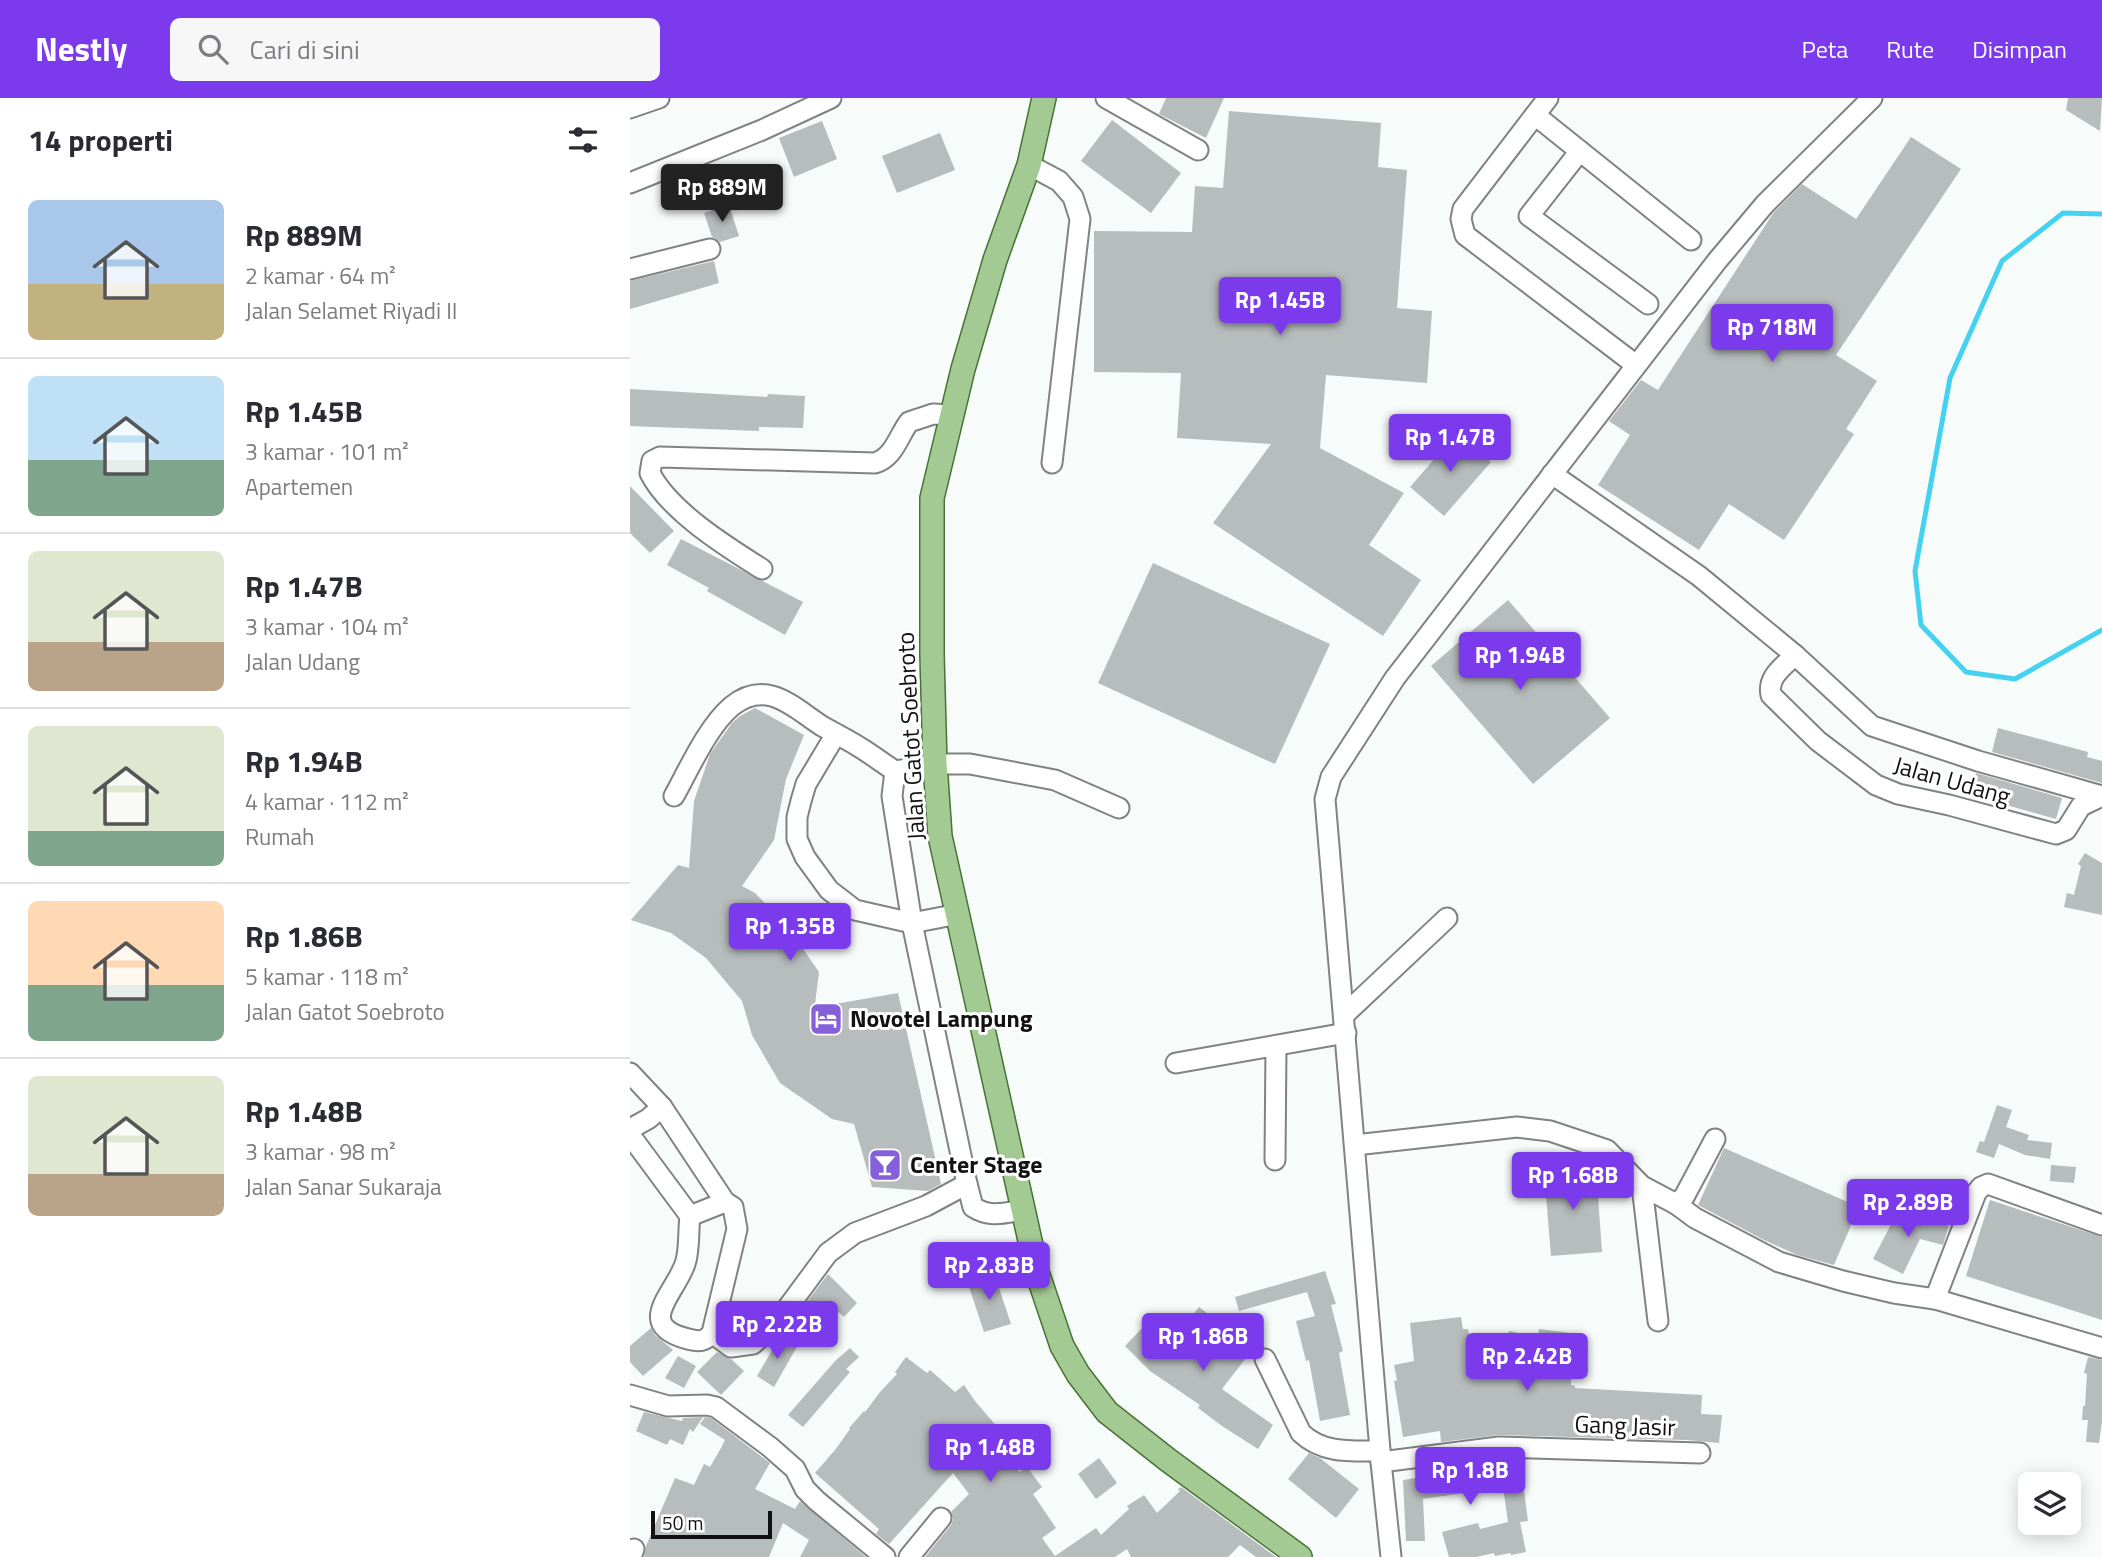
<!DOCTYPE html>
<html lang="id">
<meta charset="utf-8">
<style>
body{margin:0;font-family:"Titillium Web",sans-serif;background:#f7f7f7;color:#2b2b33;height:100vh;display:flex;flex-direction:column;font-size:26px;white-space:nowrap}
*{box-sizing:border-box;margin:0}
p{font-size:23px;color:#7c7c81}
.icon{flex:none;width:38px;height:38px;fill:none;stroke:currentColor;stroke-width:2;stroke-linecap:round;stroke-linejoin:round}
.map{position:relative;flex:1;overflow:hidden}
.side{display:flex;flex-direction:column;background:#fff;width:630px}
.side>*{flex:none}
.fabs{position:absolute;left:1388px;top:1374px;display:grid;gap:14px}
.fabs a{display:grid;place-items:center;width:63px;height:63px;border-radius:10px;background:#fff;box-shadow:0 4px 18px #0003;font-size:35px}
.scale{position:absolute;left:21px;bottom:18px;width:121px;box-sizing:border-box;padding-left:7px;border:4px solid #101110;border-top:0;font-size:19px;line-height:24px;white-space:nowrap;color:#101110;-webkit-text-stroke:5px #fff;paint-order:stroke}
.price{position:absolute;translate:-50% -60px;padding:0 16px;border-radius:7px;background:#7c3aed;color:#fff;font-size:23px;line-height:46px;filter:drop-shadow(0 2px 4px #0008)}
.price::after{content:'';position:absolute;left:50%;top:42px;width:21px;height:16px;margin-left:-10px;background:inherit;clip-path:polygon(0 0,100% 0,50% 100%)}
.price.selected{background:#222;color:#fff}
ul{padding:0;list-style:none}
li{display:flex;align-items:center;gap:21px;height:175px;padding:0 28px}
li+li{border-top:2px solid #e1e1e2}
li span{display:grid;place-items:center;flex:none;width:196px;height:140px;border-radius:10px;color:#555}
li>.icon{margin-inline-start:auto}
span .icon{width:84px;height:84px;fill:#fffc;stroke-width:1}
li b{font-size:30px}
h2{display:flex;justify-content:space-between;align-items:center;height:84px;padding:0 28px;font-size:30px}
header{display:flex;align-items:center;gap:42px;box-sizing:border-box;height:98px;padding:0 35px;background:#7c3aed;color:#fff}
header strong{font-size:33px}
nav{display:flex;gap:38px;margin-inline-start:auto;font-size:24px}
.search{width:490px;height:63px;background:#f7f7f7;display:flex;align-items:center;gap:18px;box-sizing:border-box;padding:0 24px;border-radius:10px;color:#7c7c81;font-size:26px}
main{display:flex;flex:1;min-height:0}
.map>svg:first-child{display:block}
</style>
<header>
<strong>Nestly</strong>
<div class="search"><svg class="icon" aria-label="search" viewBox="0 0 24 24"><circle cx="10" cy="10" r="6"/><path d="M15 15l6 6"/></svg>Cari di sini</div>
<nav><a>Peta</a><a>Rute</a><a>Disimpan</a></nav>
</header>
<main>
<section class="side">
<h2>14 properti<svg class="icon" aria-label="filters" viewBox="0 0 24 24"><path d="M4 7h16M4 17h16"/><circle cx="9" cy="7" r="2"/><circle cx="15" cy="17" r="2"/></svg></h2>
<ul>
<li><span style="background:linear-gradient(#a9c7e8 60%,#c2b280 0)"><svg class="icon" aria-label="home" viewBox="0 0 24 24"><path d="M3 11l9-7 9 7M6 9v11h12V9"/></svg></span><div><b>Rp 889M</b><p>2 kamar · 64 m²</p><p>Jalan Selamet Riyadi II</p></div></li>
<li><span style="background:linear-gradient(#bfe0f5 60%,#7fa58c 0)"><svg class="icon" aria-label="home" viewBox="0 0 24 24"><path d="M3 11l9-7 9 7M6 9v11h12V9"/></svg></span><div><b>Rp 1.45B</b><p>3 kamar · 101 m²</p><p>Apartemen</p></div></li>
<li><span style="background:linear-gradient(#dfe7d0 65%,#b9a48a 0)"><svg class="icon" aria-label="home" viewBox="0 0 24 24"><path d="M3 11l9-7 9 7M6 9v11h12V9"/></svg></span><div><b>Rp 1.47B</b><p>3 kamar · 104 m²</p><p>Jalan Udang</p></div></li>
<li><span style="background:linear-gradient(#dfe7d0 75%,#7fa58c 0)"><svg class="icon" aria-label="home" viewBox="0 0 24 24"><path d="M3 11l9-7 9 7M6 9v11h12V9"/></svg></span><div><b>Rp 1.94B</b><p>4 kamar · 112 m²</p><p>Rumah</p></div></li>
<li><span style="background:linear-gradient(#ffd9b3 60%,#7fa58c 0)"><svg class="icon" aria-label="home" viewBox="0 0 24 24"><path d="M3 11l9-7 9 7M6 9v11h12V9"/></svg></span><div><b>Rp 1.86B</b><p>5 kamar · 118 m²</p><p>Jalan Gatot Soebroto</p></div></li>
<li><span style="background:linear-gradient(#dfe7d0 70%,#b9a48a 0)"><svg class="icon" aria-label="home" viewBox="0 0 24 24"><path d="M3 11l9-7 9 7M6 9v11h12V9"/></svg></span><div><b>Rp 1.48B</b><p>3 kamar · 98 m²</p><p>Jalan Sanar Sukaraja</p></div></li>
</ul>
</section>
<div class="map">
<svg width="1472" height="1459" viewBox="0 0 1472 1459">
<rect width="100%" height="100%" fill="#f7fcfa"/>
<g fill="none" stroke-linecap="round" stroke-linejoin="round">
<path stroke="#45d2f1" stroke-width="5" d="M1472,116l-39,-1 -61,48 -52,117 -35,193 6,54 45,47 49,7 87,-49"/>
</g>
<g fill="#b7bcbc">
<path d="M536,0h58l-18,40 -47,-24z"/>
<path d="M1438,0h34l-2,33 -34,-21z"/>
<path d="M599,13l152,12 -3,44 29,3 -10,138 35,3 -5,72 -101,-8 -6,73 84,45 -35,52 52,35 -38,56 -170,-113 58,-79 -94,-6 4,-65 -87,-1v-141l98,1 3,-46 28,2z"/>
<path d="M482,22l69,53 -30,40 -70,-52z"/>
<path d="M192,23l15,38 -43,18 -15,-39z"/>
<path d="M310,35l15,37 -58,23 -15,-37z"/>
<path d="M1281,39l50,32 -125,186 41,26 -31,48 8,5 -70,106 -55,-36 -30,46 -101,-65 32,-50 -21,-14 32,-41 17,10 116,-178 28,-28 54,35z"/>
<path d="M99,107l10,31 -19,6 -8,-5 -8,-24z"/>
<path d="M84,163l5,22 -89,26v-28z"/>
<path d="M0,291l137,8 1,-3 37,2 -2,32 -44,-1v4l-129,-5z"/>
<path d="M827,335l34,29 -47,54 -34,-29z"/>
<path d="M0,388l44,45 -24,22 -20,-20z"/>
<path d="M51,441l122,63 -18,33 -78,-44 2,-3 -42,-23z"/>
<path d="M523,465l177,81 -55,120 -177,-81z"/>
<path d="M878,502l102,118 -77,66 -102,-118z"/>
<path d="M125,610l49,27 -18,44 -12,61 -32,46 13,7 33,34 31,45 -4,32 26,-1 57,-10 43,191 -13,7 -56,-4 -18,-63 -22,-5 -52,-36 -28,-48 -10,-34 -36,-43 -35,-25 -40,-13 47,-55 11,3 5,-67 16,-47 22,-31 8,-7z"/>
<path d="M1368,630l90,24 -1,5 15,4v22l-110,-31z"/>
<path d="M1346,675l86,25 -6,21 -86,-24z"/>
<path d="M1455,755l17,10v52l-38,-8 3,-14 7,2 7,-29 -3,-2z"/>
<path d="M1367,1007l15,5 -6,17 23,8 -2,5 25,3 -2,16 -25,-4 -26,-11 -5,14 -18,-6 4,-11 4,1z"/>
<path d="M1094,1050l135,59 -25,58 -37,-10 -35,-16 -64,-34z"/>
<path d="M1421,1067l25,2 -2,16 -24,-2z"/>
<path d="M966,1070l6,84 -51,4 -7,-84z"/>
<path d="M1360,1102l112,37v83l-136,-44z"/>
<path d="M1270,1109l22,11 27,8 -6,19 -23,-6 -17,35 -30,-15z"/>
<path d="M695,1173l11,33 -5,1 12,46 -4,2 11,62 -30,6 -11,-61 -3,1 -10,-40 19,-5 -8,-24 -68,19 -4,-14z"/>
<path d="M364,1175l17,51 -27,8 -17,-51z"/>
<path d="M198,1176l29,29 -13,14 -8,-7 -12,12 -18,-19z"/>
<path d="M569,1209l8,6 7,28 22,-5 17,13 -31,40 51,36 -15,24 -36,-23 -24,-18 2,-3 -50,-34 -25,-25 19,-20 22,22z"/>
<path d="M831,1219l2,12h5l2,10 35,7 4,-15 29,6 1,-8 32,4 -3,31h4l-1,21 4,1v2l127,7 -1,19 21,1 -3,28 -32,-3 -188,-5 -58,7 -1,-11 -37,6 -9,-56 3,-1 -3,-15 20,-4 -4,-38z"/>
<path d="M21,1230l4,7 18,15 -30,26 -13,-14v-16z"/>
<path d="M151,1237l17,10 -24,42 -17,-11z"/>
<path d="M220,1250l9,9 -13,12 4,3 -47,55 -15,-12 48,-55z"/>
<path d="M87,1254l14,7 13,12 -23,24 -24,-23z"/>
<path d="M48,1258l18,10 -12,22 -19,-10z"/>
<path d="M276,1259l21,16 3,-3 25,22 9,-7 11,16 30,35 -5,5 19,31 8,-5 15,20 -9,7 23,34 -14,10 13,18 41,-28 5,7 28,-26 -2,-3 17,-11 13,18 23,-22 -2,-2 3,-2 95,70h-20l-16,-12 -12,12h-97l-4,-8 -12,8h-190l26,-32 2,-6 -2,-7 18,-18 -16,-21 -64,71 -13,-10 3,-5 -64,-56 20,-23 15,-21 -1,-1 15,-17 1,1 15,-20 17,-18 -2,-2z"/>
<path d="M1458,1259l14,3v61l-3,22 -13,-1 2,-22h-6l1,-14h2l2,-32 -3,-1z"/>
<path d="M14,1314l38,9 1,-3 20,-1 -10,15 -3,-3 -7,16 -13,-6 -3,6 -31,-14z"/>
<path d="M75,1319l6,1 59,45 -15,26 40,20 5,-8 66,56h-66l9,-17 -26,-17 -14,34h-125l2,-11 29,-68 19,7 10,-21 6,3 11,-19 4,-8 -25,-16z"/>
<path d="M679,1355l11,5 39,31 -23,29 -48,-39z"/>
<path d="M469,1360l18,25 -21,16 -18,-25z"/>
<path d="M870,1361l20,1 8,61 -8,1 6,30 -15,3 -1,-2 -15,3 -1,-3 -18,4h-27l-7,-25 36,-9 2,6 28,-7 -5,-35 -80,12 2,42h-19l-3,-61 19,-3 -1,-8 54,-7 1,7 24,-4z"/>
</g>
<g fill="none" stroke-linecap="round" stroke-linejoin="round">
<defs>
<g id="minor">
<path d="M476,0l92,52"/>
<path d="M918,0l-85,111 -2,10 4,16 171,130"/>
<path d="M0,10l29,-10"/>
<path d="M905,17l156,125"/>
<path d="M950,53l-51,65 119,88"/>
<path d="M399,67l30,16 14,16 7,22 -28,244"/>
<path d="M0,85l132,-53 69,-32"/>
<path d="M0,171l80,-20"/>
<path d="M922,376l147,102 96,79 77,71 106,35 124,35"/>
<path d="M132,471c-35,-22 -93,-58 -112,-96l2,-12 8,-4 215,6c19,-6 23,-26 34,-41l24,-8 18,1"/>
<path d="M1165,557c-12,12 -28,22 -24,40l47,46 58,44 22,9 51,11 107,29 10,-4 15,-24 21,-10"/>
<path d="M206,636l-30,50 -5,17 -4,16v22l8,18 24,33 26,20 57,13 46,-9"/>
<path d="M44,698c15,-27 34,-70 58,-90 35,-28 62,2 90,20 14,8 29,15 42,24 11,7 20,14 31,21"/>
<path d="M714,917l103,-97"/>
<path d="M546,965l170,-30"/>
<path d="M0,975l32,34 -14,12 -18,10"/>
<path d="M32,1009l63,95"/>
<path d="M0,1037l60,81c-2,14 0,34 -5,48 -11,31 -51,61 3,75 11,3 17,3 24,-6l25,-104 -4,-22 -8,-5 -35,14"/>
<path d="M725,1047l162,-18 33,4 57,19 35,36 34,18 8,-7 31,-58"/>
<path d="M645,1062l1,-114"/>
<path d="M337,1086l6,23c17,11 31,6 50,3"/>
<path d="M1012,1088l16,135"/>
<path d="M1046,1106l19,14 84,44 64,19 51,12 41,6 167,49"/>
<path d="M1305,1201l41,-106 5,-6 7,-3 114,41"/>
<path d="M82,1235l19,14 22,-3 24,-22 51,-69 27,-20 71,-27 41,-22 -55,-261 -20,-127 3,-25 40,-7h35l85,16 64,28"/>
<path d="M635,1261l36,74c22,21 51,18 79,18"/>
<path d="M0,1297l38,11 39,-1 9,2 54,40 25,22 10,20 12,12 68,56"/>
<path d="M751,1364l118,-15 201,6"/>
<path d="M1,1459l3,-8"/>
<path d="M279,1459l32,-39"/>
<path d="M761,1459l-10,-95 -56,-663 6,-22 64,-99 322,-417 48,-57 107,-106"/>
</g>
<path id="major" d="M414,0l-15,67 -34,95 -32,109 -31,129v157l3,109 5,72 97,436 25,74 16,28 29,38 61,48 132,97"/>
</defs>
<use href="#minor" stroke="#7f8381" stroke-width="23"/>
<use href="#major" stroke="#497237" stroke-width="26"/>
<use href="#minor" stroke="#fff" stroke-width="19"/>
<use href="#major" stroke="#a4ca94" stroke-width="23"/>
</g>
<defs>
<symbol id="hotel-square" viewBox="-11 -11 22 22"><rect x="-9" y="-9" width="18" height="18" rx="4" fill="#8560da" stroke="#fff"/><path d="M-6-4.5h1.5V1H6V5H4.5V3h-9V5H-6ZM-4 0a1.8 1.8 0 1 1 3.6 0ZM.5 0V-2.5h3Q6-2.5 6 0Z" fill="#fff"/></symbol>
<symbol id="bar-square" viewBox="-11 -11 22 22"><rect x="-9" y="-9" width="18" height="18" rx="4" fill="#8560da" stroke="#fff"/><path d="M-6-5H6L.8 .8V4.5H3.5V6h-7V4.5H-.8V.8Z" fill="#fff"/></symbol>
</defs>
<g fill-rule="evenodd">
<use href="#hotel-square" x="177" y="902" width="38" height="38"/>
<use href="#bar-square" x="236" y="1048" width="38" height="38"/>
</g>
<g text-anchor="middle" stroke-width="6" stroke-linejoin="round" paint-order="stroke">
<g font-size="24" fill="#101110" stroke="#fff">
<text transform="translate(281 638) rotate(-93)" y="8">Jalan Gatot Soebroto</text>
<text transform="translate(1322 683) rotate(16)" y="8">Jalan Udang</text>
<text transform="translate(995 1328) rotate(2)" y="8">Gang Jasir</text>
</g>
<g font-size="24" font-weight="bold" fill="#101110" stroke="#fff" text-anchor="start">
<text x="220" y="929">Novotel Lampung</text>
<text x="280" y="1075">Center Stage</text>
</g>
</g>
</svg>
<div class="fabs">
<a><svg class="icon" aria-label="layers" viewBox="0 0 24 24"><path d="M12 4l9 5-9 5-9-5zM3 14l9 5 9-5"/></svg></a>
</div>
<div class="scale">50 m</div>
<b class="price selected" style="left:92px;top:126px">Rp 889M</b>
<b class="price" style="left:650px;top:239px">Rp 1.45B</b>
<b class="price" style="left:1142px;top:266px">Rp 718M</b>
<b class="price" style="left:820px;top:376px">Rp 1.47B</b>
<b class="price" style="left:890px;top:594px">Rp 1.94B</b>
<b class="price" style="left:160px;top:865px">Rp 1.35B</b>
<b class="price" style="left:943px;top:1114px">Rp 1.68B</b>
<b class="price" style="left:1278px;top:1141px">Rp 2.89B</b>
<b class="price" style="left:359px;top:1204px">Rp 2.83B</b>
<b class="price" style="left:147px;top:1263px">Rp 2.22B</b>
<b class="price" style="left:573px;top:1275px">Rp 1.86B</b>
<b class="price" style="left:897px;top:1295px">Rp 2.42B</b>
<b class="price" style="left:360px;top:1386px">Rp 1.48B</b>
<b class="price" style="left:840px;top:1409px">Rp 1.8B</b>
</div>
</main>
